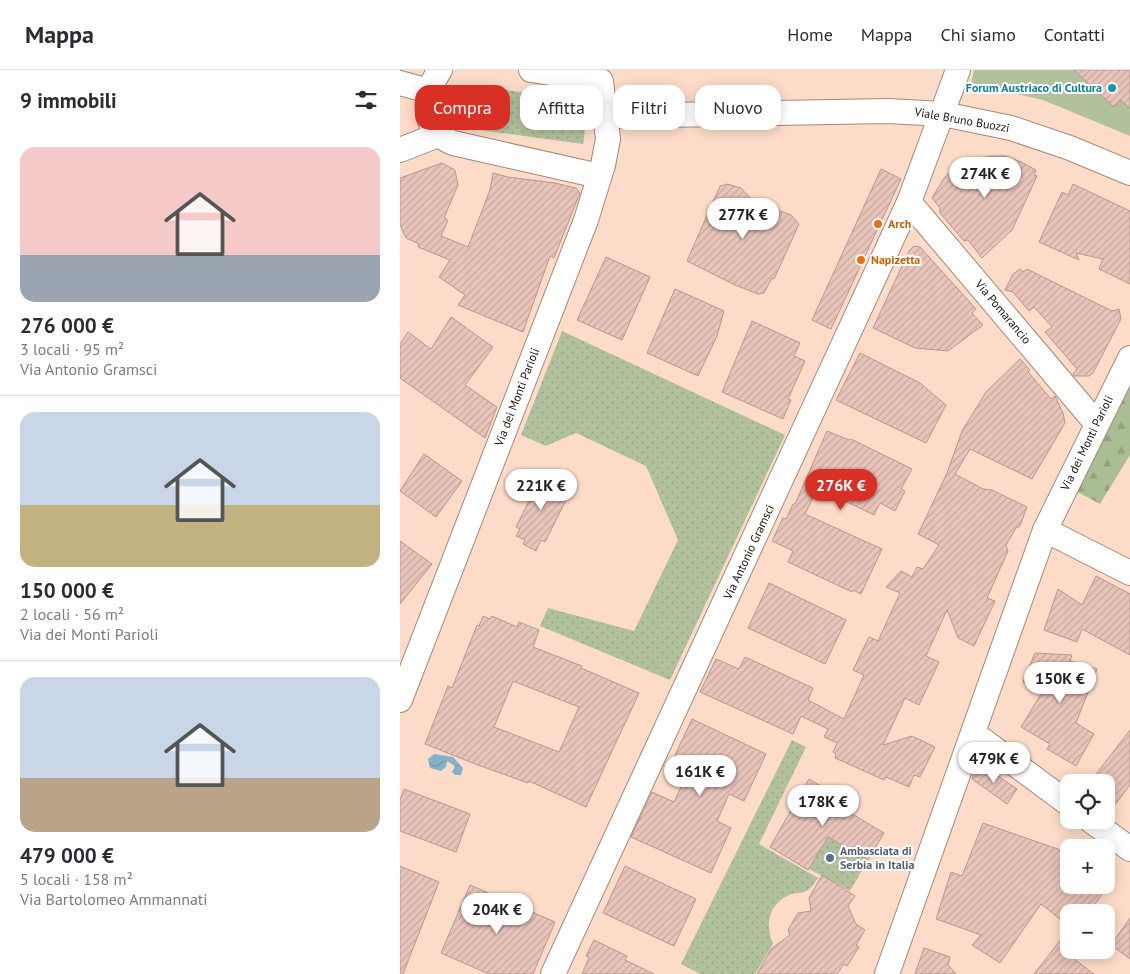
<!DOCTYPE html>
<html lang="it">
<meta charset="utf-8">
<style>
body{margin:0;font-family:"PT Sans",sans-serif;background:#f2f2f3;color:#2b2b33;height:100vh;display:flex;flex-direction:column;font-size:19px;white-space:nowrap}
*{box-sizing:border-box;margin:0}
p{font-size:16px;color:#7c7c81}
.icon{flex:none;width:28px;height:28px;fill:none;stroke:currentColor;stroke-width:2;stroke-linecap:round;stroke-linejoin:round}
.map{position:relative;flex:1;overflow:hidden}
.drawer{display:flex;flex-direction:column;background:#fff;width:400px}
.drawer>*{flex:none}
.top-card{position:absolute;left:15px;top:15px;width:475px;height:45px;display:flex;gap:10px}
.tools{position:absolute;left:660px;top:704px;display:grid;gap:10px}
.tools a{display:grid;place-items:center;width:55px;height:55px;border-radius:10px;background:#fff;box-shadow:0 2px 12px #0003;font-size:25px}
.price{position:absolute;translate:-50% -42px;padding:0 11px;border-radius:18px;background:#fff;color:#222;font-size:16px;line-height:32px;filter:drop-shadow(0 1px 2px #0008)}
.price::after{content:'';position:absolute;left:50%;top:30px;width:15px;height:11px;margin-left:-8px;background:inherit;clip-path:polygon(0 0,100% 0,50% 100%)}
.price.on{background:#d93025;color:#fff}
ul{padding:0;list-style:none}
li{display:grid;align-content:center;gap:10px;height:265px;padding:0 20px}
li+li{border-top:1px solid #e1e1e2}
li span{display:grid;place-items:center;height:155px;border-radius:15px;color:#555}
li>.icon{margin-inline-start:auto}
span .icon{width:90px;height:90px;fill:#fffc;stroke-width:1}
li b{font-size:21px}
h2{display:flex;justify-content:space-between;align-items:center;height:60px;padding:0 20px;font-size:21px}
.tag{padding:0 18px;border-radius:15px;background:#fff;box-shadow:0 2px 12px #0003;font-size:18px;line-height:45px}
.tag.on{background:#d93025;color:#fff}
header{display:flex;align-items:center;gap:30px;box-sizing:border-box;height:70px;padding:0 25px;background:#fff;border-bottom:1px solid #e1e1e2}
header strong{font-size:24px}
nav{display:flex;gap:28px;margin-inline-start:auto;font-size:18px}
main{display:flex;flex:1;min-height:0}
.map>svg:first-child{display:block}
</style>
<header>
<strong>Mappa</strong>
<nav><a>Home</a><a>Mappa</a><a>Chi siamo</a><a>Contatti</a></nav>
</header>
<main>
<section class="drawer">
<h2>9 immobili<svg class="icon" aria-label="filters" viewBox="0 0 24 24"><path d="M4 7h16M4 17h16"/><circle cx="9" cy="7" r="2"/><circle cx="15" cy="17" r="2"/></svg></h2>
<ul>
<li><span style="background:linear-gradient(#f6c9c9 70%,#9aa5b1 0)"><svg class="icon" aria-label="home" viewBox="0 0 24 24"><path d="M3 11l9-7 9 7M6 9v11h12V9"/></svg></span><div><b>276 000 €</b><p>3 locali · 95 m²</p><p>Via Antonio Gramsci</p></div></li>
<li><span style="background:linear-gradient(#c9d6e8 60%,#c2b280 0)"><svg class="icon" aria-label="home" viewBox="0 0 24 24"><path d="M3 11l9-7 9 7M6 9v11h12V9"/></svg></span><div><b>150 000 €</b><p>2 locali · 56 m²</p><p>Via dei Monti Parioli</p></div></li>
<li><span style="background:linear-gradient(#c9d6e8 65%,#b9a48a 0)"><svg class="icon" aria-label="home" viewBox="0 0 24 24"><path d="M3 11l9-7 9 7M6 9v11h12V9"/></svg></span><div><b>479 000 €</b><p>5 locali · 158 m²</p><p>Via Bartolomeo Ammannati</p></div></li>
</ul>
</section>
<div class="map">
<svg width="730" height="904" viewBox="0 0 730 904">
<defs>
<pattern id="forest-firs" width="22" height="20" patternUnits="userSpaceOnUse" patternTransform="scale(1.25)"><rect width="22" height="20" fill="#abbd95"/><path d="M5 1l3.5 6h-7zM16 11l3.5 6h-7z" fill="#93a27f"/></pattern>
<pattern id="garden-dots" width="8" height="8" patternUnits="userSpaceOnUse" patternTransform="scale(1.25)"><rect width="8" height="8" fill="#b1c19e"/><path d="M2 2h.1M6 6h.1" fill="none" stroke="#98a587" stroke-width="1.8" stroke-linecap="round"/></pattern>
<pattern id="water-waves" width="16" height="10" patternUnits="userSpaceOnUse" patternTransform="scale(1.25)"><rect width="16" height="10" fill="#85b2c9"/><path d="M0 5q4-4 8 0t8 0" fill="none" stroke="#7298ab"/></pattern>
<pattern id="building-hatch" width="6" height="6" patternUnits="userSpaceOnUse" patternTransform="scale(1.25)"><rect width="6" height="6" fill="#e9c4ba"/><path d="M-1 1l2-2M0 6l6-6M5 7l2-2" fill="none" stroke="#c7a89f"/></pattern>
</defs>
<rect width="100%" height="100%" fill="#fcdcc8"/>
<path fill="#b1c19e" d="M574,0h156v66l-87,-36 -72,-17z"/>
<path fill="url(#forest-firs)" d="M730,315v70l-30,49 -26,-14z"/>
<g fill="url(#garden-dots)">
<path d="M71,15l118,17 -6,42 -118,-16z"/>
<path d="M162,261l223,104 -115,245 -130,-54 8,-18 86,23 44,-91 -32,-74 -70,-33 -30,13 -25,-11z"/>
<path d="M392,670l14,7 -47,97 59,34c-3,4 -6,9 -10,12 -5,4 -13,2 -19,5 -21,10 -24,29 -16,49l-18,30h-55l-19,-10z"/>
<path d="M428,767l40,23 -18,31 -41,-22z"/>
</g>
<path fill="url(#water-waves)" d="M34,684l19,3 10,11 -2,7h-6l-3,-3 3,-6 -8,-5 -1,6 -5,4 -11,-3 -2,-9z"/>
<g fill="url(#building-hatch)" stroke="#b9968d" fill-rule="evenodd">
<path d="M674,0h56v39l-9,-9 -7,7z"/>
<path d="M591,86h15l15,6 15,8 -2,5 3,1 -25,54 -30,28 -14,-18 -4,1 -24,-28v-5l-8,-10 12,-20 11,-10 14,-8z"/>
<path d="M42,93l13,7 3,15 -14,33 4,2 -7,16 27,11 22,-57 3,-17 15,4 47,6 21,5 4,5 -26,65 -4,-2 -27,76 -65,-27 7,-10 -26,-18 11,-17 -32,-13 1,-3 -13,-6 -2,-4 -4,-10v-46z"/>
<path d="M481,99l20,10 -70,150 -19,-9z"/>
<path d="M327,114l14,4 10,11 24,12 3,-1 13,5 8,9 -25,55 -2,-1 -8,15 -6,1 -23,-9 -48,-24 33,-75z"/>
<path d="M673,114l57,27v73l-31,-15 4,-10 -27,-6 3,7 -40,-18 23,-50 6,3z"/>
<path d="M514,176l6,1 56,62 -4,4 11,12 -35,26 -33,-3 -42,-20 36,-77z"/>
<path d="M206,187l44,20 -28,63 -45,-20z"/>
<path d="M620,199l3,3 4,-3 85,42 7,-2 2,10 -28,54 -4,3h-15l-1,-2 4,-5 -32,-37 7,-5 -18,-20 -5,4 -16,-19 -8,-2 8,-16z"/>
<path d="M275,219l49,22 -7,25 -19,40 -51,-23z"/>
<path d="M51,247l42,30 -28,38 32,22 -12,31 -85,-60v-34l8,-12 23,17z"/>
<path d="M352,251l48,22 -6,13 11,5 -17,38 3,1 -8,19 -61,-27z"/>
<path d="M460,283l60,30 26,22 -20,38 -90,-43z"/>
<path d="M620,289l10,11 -2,2 23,27 4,-3 8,17 2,10 -33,56 -62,-30 -15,25 28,15 9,1 35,17 -7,19 -4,2 -10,17 2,6 -21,47 8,3 -21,45 -16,-8 -11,-28 -21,46 13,6 -20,43 -14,-7 -22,47 29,-9 23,11 -15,30 -6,-2 -5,12 -23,-10 -2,3 -49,-22 1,-4 -3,-2 4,-9 -13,-6 4,-8 -27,-13 -8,18 -93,-42 16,-33 23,10 6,-12 68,31 -5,12 36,19 20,-44 -11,-5 16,-33 9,4 22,-48 -14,-6 15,-16 11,6 5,-10 6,2 16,-24 -21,-11 29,-61 15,-42 24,-39z"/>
<path d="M427,361l22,9 2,-1 61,30 -11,20 4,2 -10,20 -15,-8 -6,12 -56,-27 -13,26 77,35 -21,45 -8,-4 -1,2 -64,-30 5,-11 -21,-10 11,-23 3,1 7,-15h2z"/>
<path d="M24,384l38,27 -26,36 -36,-26z"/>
<path d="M144,406l27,14 -26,52 -4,-2 -5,11 -13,-7 2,-4 -9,-4 4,-7 -4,-2 15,-30 -5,-2 9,-18 6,3z"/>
<path d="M0,471l32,23 -32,40z"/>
<path d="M696,506l34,18v61l-48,-26 -5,13 -33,-12 14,-41 24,16z"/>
<path d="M369,513l77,37 -21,44 -77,-36z"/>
<path d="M83,546l7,3 2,-3 25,11 2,-5 20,8 -6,17 49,19 -1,2 58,25 -53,114 -57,-26 -1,2 -50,-18 -53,-21 23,-58 4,2 25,-63 2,1zM113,611l66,26 -20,45 -65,-25z"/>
<path d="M635,583l37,2 -2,6 27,8 -21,54 18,11 -18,32 -29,-17 3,-5 -29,-17 23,-38 -21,-7z"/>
<path d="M292,649l74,35 -22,47 -15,-7 -12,27 14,7 -20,45 -80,-36 21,-45 22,10 13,-28 -17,-8z"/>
<path d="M730,660v55l-23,30 -1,-33h-16z"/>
<path d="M579,693l38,26 -10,15 -35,-25z"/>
<path d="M409,709l39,23 -4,7 40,24 -16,27 -40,-23 -20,33 -38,-23z"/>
<path d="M4,719l66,25 -14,38 -56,-21v-31z"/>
<path d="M583,753l86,30v32h40l-20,27h-20v14l-28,-22 -41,59 -28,-18 9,-10 -45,-16 15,-47 11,4z"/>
<path d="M0,796l39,16 -36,92h-3z"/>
<path d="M225,796l71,33 -22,47 -71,-33z"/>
<path d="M422,805l33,21 -7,10 8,18 9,6 -9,15 3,2 -12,19 -3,-2 -7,10h-80l14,-25 19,-14 -2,-5 10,-17 13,-2 -2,-13z"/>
<path d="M70,815l85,37 -22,52h-44l-48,-21z"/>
<path d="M730,848v41l-19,-14z"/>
<path d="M669,859v26l25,19h-60z"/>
<path d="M194,870l33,16 -2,4 29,14h-72l7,-17 -3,-1z"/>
<path d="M524,878l26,9 -2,8 8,9h-41z"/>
</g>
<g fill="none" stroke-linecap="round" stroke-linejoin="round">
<defs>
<g id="minor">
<path d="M40,0c-18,26 -19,60 13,73l146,33"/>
<path d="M0,13l29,8"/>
<path d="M207,46l281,-5 55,3 68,14 59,20 60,25"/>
<path d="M0,80l38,-15"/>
<path d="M509,132l187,221"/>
<path d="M645,460l85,43"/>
<path d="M0,630l186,-480 17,-55 5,-26 -7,-58 -70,-11"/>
<path d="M573,663l96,71"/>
<path d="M690,750l40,29"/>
<path d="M153,904l356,-772 49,-132"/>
<path d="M487,904l158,-444 85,-172"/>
</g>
</defs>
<use href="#minor" stroke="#a58875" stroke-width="26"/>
<use href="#minor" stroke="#fff" stroke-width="24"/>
</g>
<circle fill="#0f9aa8" stroke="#fff" stroke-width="2" cx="712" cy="18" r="5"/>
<g fill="#e8710a" stroke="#fff" stroke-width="2">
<circle cx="478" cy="154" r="5"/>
<circle cx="461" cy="190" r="5"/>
</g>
<circle fill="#5c6f8a" stroke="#fff" stroke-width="2" cx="430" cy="788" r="5"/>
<g text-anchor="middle" stroke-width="4" stroke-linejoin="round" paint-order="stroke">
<g font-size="12" font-weight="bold" fill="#0d838f" stroke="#fff" text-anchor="end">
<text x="702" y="22">Forum Austriaco di Cultura</text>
</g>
<g font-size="12" fill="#1e130c" stroke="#fff">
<text transform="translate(562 50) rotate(10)" y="4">Viale Bruno Buozzi</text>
<text transform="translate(603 242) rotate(50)" y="4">Via Pomarancio</text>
<text transform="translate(117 327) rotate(-69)" y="4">Via dei Monti Parioli</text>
<text transform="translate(687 373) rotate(-64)" y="4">Via dei Monti Parioli</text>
<text transform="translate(349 482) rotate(-65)" y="4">Via Antonio Gramsci</text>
</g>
<g font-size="12" font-weight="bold" fill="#c56008" stroke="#fff" text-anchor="start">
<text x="488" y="158">Arch</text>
<text x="471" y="194">Napizetta</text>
</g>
<g font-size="12" font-weight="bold" fill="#4e5e75" stroke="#fff" text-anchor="start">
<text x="440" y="785">Ambasciata di<tspan x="440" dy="14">Serbia in Italia</tspan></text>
</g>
</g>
</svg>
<div class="tools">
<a><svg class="icon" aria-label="locate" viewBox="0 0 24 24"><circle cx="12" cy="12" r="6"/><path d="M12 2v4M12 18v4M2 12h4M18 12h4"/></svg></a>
<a>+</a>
<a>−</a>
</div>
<b class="price" style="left:585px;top:129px">274K €</b>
<b class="price" style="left:343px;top:170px">277K €</b>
<b class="price" style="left:141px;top:441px">221K €</b>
<b class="price on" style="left:441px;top:441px">276K €</b>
<b class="price" style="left:660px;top:634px">150K €</b>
<b class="price" style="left:594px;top:714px">479K €</b>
<b class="price" style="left:300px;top:727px">161K €</b>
<b class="price" style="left:423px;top:757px">178K €</b>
<b class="price" style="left:97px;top:865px">204K €</b>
<div class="top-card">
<a class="tag on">Compra</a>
<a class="tag">Affitta</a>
<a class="tag">Filtri</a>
<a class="tag">Nuovo</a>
</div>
</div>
</main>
